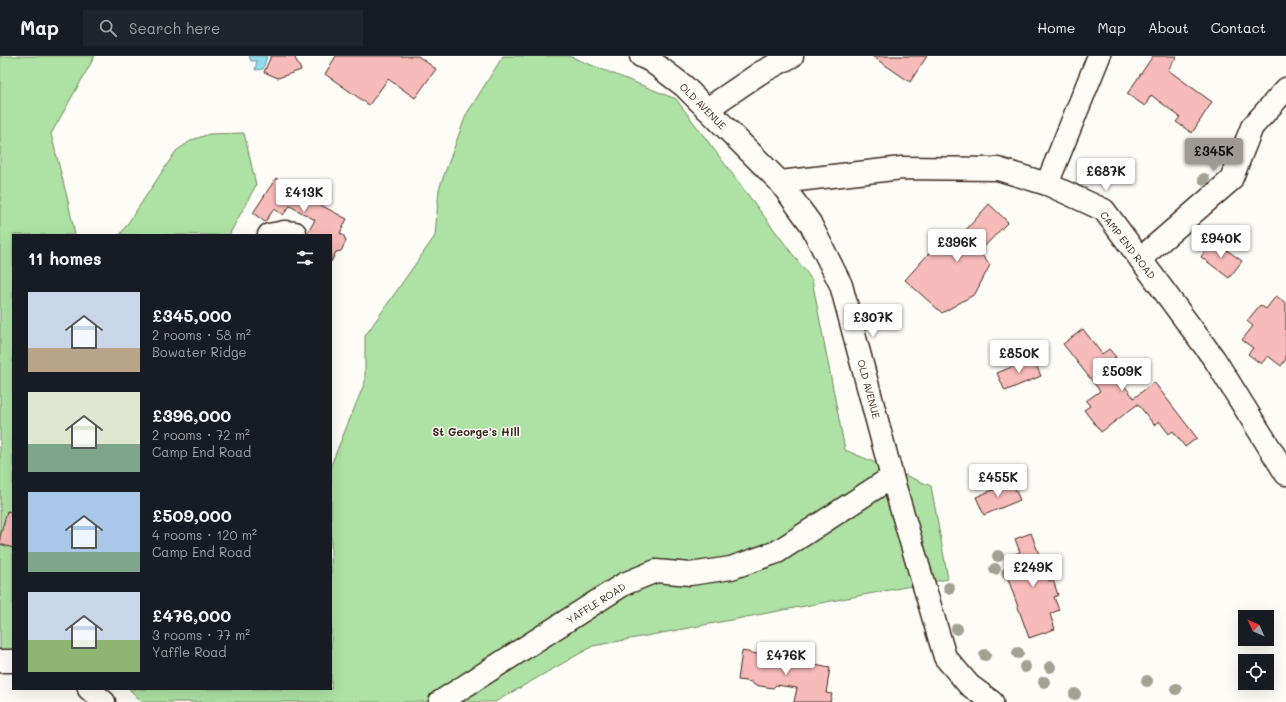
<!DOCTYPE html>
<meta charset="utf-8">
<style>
body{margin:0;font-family:Mali,sans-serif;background:#20242c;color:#f1f3f6;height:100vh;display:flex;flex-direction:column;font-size:15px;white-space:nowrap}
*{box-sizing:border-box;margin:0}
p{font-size:13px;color:#9ea1a6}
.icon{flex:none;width:22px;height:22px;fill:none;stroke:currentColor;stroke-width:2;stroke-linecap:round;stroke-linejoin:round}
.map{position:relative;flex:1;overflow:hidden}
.drawer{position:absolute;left:12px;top:178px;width:320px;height:456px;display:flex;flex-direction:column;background:#171b24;border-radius:0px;box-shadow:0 4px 16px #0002}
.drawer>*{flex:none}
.needle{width:26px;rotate:314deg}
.fabs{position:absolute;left:1238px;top:554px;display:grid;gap:8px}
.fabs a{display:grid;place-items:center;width:36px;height:36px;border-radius:0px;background:#171b24;box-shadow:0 4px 16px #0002;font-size:20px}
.price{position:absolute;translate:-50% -34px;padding:0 9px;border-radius:4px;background:#fff;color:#222;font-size:13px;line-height:26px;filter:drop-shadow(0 1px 2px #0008)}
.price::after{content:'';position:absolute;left:50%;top:24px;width:12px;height:9px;margin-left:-6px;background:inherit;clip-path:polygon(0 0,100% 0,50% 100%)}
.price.selected{background:#9f9995;color:#111}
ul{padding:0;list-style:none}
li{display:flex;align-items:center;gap:12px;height:100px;padding:0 16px}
li span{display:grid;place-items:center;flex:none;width:112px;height:80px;border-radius:0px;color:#555}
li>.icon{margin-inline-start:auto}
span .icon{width:48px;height:48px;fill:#fffc;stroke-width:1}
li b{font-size:17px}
h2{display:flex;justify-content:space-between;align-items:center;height:48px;padding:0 16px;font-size:17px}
header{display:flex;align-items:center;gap:24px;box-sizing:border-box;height:56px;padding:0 20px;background:#171b24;border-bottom:1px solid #363941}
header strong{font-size:19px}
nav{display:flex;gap:22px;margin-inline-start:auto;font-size:14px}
.search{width:280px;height:36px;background:#20242c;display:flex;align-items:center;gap:10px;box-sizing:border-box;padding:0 14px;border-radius:0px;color:#9ea1a6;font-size:15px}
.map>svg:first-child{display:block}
</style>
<header>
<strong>Map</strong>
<div class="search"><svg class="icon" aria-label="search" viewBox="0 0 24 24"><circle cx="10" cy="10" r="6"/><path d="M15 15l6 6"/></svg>Search here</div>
<nav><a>Home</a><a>Map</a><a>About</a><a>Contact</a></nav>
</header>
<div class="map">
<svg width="1286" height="646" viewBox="0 0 1286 646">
<rect width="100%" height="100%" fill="#fdfcf7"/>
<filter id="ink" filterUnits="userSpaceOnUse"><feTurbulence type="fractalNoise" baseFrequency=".025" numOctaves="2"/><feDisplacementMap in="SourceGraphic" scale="8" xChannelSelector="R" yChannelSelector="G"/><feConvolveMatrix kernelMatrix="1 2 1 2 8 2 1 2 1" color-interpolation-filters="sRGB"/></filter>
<g filter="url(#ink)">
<g fill="#ade2a4" stroke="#748661">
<path d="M0,0h95l-44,78 17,67 7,34h-62v430l-13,9z"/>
<path d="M503,0h66l107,43 136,181 33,170 86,36 17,93 -355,67 -98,56h-353l-13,-13h202v-224l34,-83v-46l70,-100 4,-47 27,-74z"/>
<path d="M244,77l12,52 -27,50h-109l56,-84 16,-11 17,-6z"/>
</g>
<path fill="#8fddee" stroke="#6d959b" d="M249,0h18l-4,13 -8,1 2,-9h-6z"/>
<g fill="#f7bbb9" stroke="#3b2a1e">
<path d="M271,0h23l7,14 -23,8 -14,-6z"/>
<path d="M336,0h82l18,13 -21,29 -27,-19 -19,26 -44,-31z"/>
<path d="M872,0h55l-17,26z"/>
<path d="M1153,0h24l-9,14 44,32 -20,31 -16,-11 4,-5 -29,-22 -6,11 -18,-12z"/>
<path d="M276,122l22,15 49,26 -7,14 4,3 2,5 -5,10 -5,1 -5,10v-27h-28l1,-2 3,1 8,-14 -25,-14 -7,9 -9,-6 -9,13 -12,-9z"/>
<path d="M989,148l19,18 -29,30 11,13 -15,29 -33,19 -37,-33 42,-47 10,7z"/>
<path d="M1213,184l29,21 -13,17 -28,-21z"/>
<path d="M1276,240l10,7v56l-5,7 -13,-10 -7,8 -13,-10 5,-6 -11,-8 11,-14 -6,-5 13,-16 6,4z"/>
<path d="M1083,273l19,25 7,-5 7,8 -9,7 27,34 20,-16 43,56 -12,9 -12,-16 -4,3 -10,-13 -5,4 -16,-21 -37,28 -17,-22 6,-4 -4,-5 14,-10 -37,-47z"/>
<path d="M1033,302l8,18 -36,15 -8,-18z"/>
<path d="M1012,426l8,18 -36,15 -8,-18z"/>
<path d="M7,455l6,2v35l-13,-4v-7z"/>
<path d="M1031,477l18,48 4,-1 5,15 -4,2 5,13 -9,4 5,15 -26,9 -22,-62 10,-4 -7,-16 10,-4 -5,-13z"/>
<path d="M742,595l88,17 -4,25 6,1 -2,8h-36l3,-14 -21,-3 -3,3 -19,-3 -2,-3 -14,-2z"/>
</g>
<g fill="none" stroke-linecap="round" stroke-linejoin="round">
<defs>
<g id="minor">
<path d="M641,0l10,5 33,25 96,96 30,41 31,62 51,192 53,180 24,28 23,17"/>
<path d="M707,53l53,-36 32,-17"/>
<path d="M780,126l122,-14 96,1 49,15 57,26 111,150 71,114"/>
<path d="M1047,128l52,-128"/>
<path d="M269,179l15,-3 11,1"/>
<path d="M1140,203l91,-79 21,-53 34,-38"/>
<path d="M0,605h13"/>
<path d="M89,633l15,13"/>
<path d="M440,646l184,-118 32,-13 34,3 41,-6 46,-16 115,-75"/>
</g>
</defs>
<use href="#minor" stroke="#3b2a1e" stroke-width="25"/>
<use href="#minor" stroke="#fdfcf7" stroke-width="22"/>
</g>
<g fill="#a2a292">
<circle cx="1204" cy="123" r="6"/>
<circle cx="998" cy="500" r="6"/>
<circle cx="995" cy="513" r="6"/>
<circle cx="1007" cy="517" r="6"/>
<circle cx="949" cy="532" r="6"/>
<circle cx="957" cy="573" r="6"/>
<circle cx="1018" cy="597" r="6"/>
<circle cx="985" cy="599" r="6"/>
<circle cx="1025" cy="611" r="6"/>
<circle cx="1050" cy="611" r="6"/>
<circle cx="1147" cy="625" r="6"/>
<circle cx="1044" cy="626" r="6"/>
<circle cx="1176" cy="633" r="6"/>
<circle cx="1075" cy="638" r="6"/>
</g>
</g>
<g text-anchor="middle" stroke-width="3" stroke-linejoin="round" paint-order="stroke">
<g font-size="10" fill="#3b2a1e" stroke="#fdfcf7">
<text transform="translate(703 50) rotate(45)" y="4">OLD AVENUE</text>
<text transform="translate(1128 189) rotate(52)" y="4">CAMP END ROAD</text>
<text transform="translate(869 333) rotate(75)" y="4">OLD AVENUE</text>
<text transform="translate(596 547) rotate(-32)" y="4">YAFFLE ROAD</text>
</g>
<g font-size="11" font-weight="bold" fill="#3b2a1e" stroke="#fdfcf7">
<text x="476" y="380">St George's Hill</text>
</g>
</g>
</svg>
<div class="fabs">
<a><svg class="needle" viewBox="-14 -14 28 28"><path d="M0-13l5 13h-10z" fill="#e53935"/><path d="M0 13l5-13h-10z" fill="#9ea1a6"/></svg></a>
<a><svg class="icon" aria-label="locate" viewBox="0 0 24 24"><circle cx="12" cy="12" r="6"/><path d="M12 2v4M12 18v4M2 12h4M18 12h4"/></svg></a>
</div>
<b class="price selected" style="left:1214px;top:116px">£345K</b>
<b class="price" style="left:1106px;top:136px">£687K</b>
<b class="price" style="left:304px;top:157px">£413K</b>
<b class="price" style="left:1221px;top:203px">£940K</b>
<b class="price" style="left:957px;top:207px">£396K</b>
<b class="price" style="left:873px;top:282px">£307K</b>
<b class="price" style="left:1019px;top:318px">£850K</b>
<b class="price" style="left:1122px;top:336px">£509K</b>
<b class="price" style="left:998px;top:442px">£455K</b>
<b class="price" style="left:1033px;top:532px">£249K</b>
<b class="price" style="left:786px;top:620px">£476K</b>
<section class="drawer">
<h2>11 homes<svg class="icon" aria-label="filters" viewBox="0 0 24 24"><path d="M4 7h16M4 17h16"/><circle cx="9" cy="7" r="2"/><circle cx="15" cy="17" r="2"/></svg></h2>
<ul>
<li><span style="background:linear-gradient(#c9d6e8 70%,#b9a48a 0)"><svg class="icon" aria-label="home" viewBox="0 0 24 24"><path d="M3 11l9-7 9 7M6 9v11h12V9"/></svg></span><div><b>£345,000</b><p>2 rooms · 58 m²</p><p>Bowater Ridge</p></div></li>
<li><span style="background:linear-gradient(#dfe7d0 65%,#7fa58c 0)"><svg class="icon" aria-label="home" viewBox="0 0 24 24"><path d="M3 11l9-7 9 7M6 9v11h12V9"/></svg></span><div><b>£396,000</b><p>2 rooms · 72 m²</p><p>Camp End Road</p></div></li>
<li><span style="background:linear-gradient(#a9c7e8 75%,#7fa58c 0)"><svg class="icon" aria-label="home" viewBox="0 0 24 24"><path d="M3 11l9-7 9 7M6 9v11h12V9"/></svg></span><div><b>£509,000</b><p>4 rooms · 120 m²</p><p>Camp End Road</p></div></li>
<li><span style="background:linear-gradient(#c9d6e8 60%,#8fb573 0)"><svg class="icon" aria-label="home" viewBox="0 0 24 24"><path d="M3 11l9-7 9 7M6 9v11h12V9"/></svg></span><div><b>£476,000</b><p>3 rooms · 77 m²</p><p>Yaffle Road</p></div></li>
</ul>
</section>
</div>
